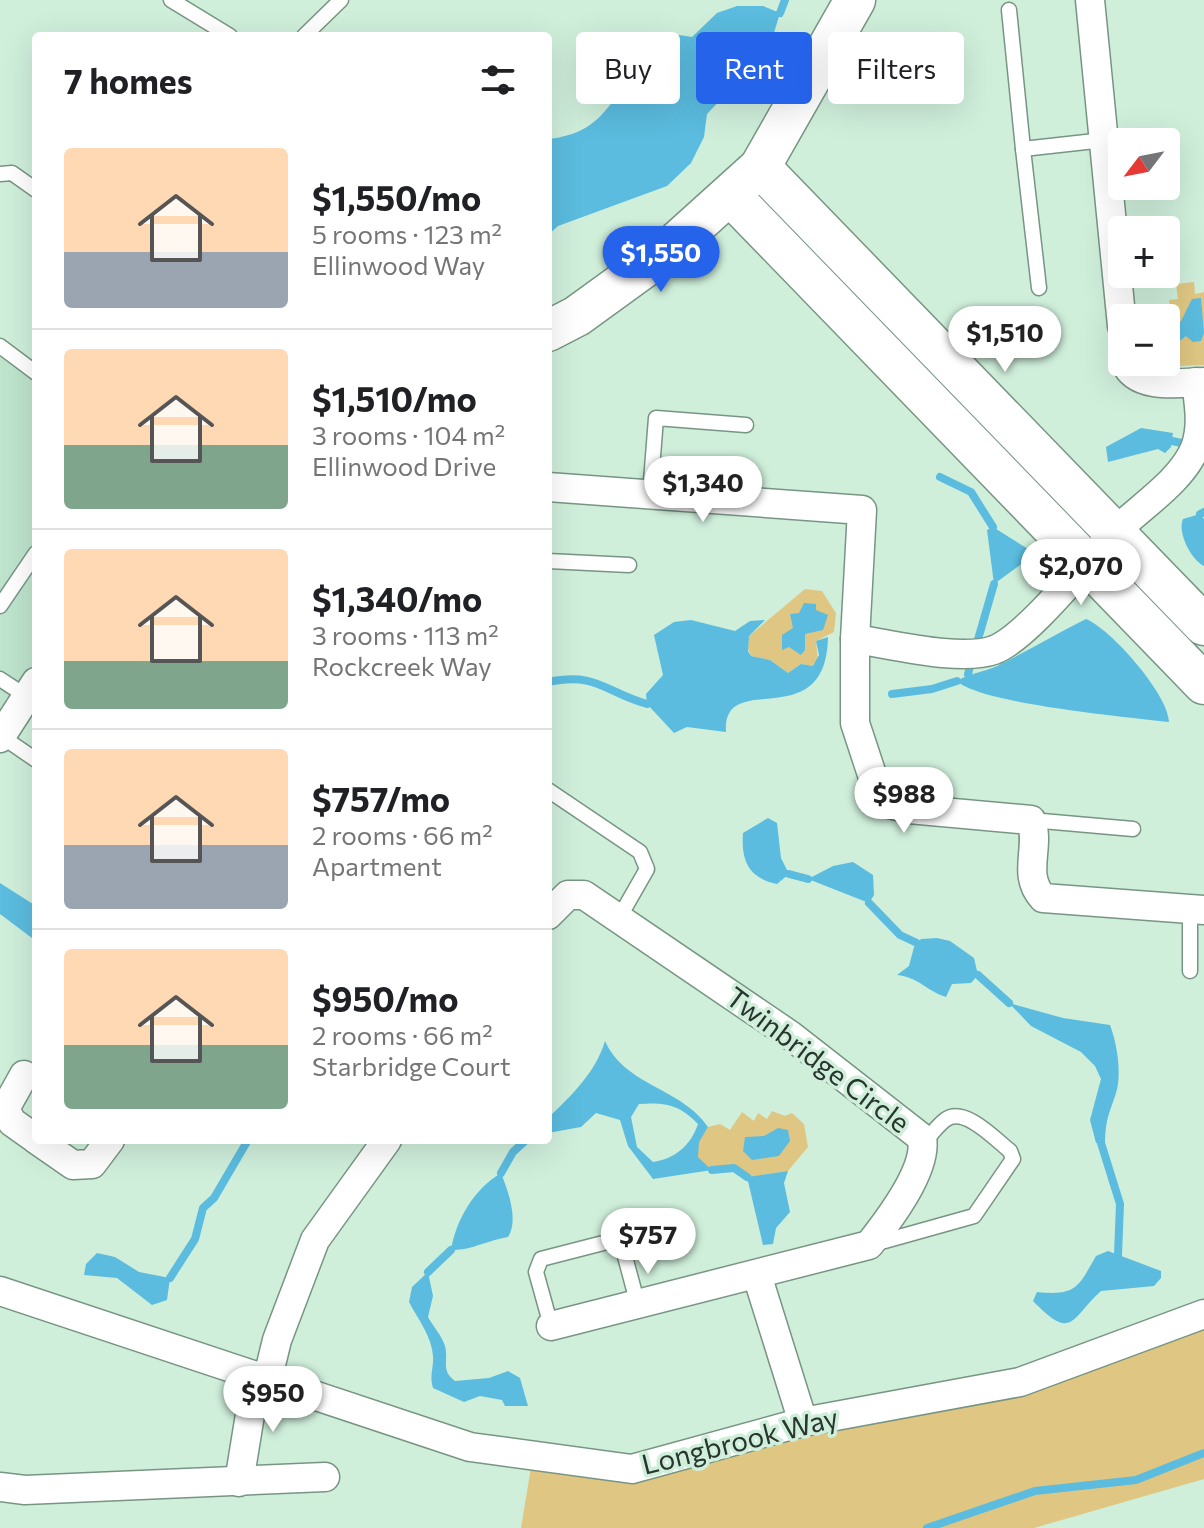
<!DOCTYPE html>
<meta charset="utf-8">
<style>
body{margin:0;font-family:Commissioner,sans-serif;background:#f6f6f6;color:#202124;height:100vh;display:flex;flex-direction:column;font-size:30px;white-space:nowrap}
*{box-sizing:border-box;margin:0}
p{font-size:26px;color:#757577}
.icon{flex:none;width:44px;height:44px;fill:none;stroke:currentColor;stroke-width:2;stroke-linecap:round;stroke-linejoin:round}
.map{position:relative;flex:1;overflow:hidden}
.details{position:absolute;left:32px;top:32px;width:520px;height:1112px;display:flex;flex-direction:column;background:#fff;border-radius:8px;box-shadow:0 8px 32px #0002}
.details>*{flex:none}
.guide{position:absolute;left:576px;top:32px;width:508px;height:72px;display:flex;gap:16px}
.needle{width:52px;rotate:238deg}
.controls{position:absolute;left:1108px;top:128px;display:grid;gap:16px}
.controls a{display:grid;place-items:center;width:72px;height:72px;border-radius:8px;background:#fff;box-shadow:0 8px 32px #0002;font-size:40px}
.price{position:absolute;translate:-50% -68px;padding:0 18px;border-radius:28px;background:#fff;color:#222;font-size:26px;line-height:52px;filter:drop-shadow(0 2px 4px #0008)}
.price::after{content:'';position:absolute;left:50%;top:48px;width:24px;height:18px;margin-left:-12px;background:inherit;clip-path:polygon(0 0,100% 0,50% 100%)}
.price.current{background:#2563eb;color:#fff}
ul{padding:0;list-style:none}
li{display:flex;align-items:center;gap:24px;height:200px;padding:0 32px}
li+li{border-top:2px solid #e0e0e0}
li span{display:grid;place-items:center;flex:none;width:224px;height:160px;border-radius:8px;color:#555}
li>.icon{margin-inline-start:auto}
span .icon{width:96px;height:96px;fill:#fffc;stroke-width:1}
li b{font-size:34px}
h2{display:flex;justify-content:space-between;align-items:center;height:96px;padding:0 32px;font-size:34px}
.chip{padding:0 28px;border-radius:8px;background:#fff;box-shadow:0 8px 32px #0002;font-size:28px;line-height:72px}
.chip.current{background:#2563eb;color:#fff}
.map>svg:first-child{display:block}
</style>
<div class="map">
<svg width="1204" height="1528" viewBox="0 0 1204 1528">
<rect width="100%" height="100%" fill="#cfefdb"/>
<path fill="#bee4cd" d="M0,346l36,27v309l-36,56z"/>
<g fill="#dfc783">
<path d="M1194,282l1,12 9,-2v73l-49,2 -4,-5h15v-44h-4l-1,-8 9,-1 -1,-9 9,-1 -2,-15z"/>
<path d="M805,589l17,2 14,22 -2,19 -18,9 2,20 -5,5 -12,-2 -13,9 -18,-13 -19,-4 -4,-10 2,-10z"/>
<path d="M772,1111l13,5 7,-3 12,11 4,23 -20,24 -41,6 -13,-9 -22,2 -14,-13v-15l10,-15 12,-3 10,6 12,-18 12,9 4,-8 9,6z"/>
<path d="M1204,1314v165l-170,49h-513l12,-73 99,14 388,-87z"/>
</g>
<g fill="#5bbcdf" fill-rule="evenodd">
<path d="M737,6h26l17,7 -7,23 -16,25 -50,53 -3,23 -13,26 -24,23 -109,40 -10,9 1,-96c50,-6 57,-31 86,-68 11,-14 30,-25 44,-36l13,2 25,-24z"/>
<path d="M1201,298l3,35 -3,8 -8,1 -7,-6 -9,7 -9,-4 2,-14 11,-4 11,-22z"/>
<path d="M1141,428l32,5 -2,14 -6,6 -7,-4 -50,13 -2,-15z"/>
<path d="M1200,514l4,5v47c-13,-6 -27,-34 -21,-47z"/>
<path d="M993,527l38,24 -8,12 -29,21 -7,-54z"/>
<path d="M804,603l12,1v6l12,5 -5,15 -18,4v16l-4,5 -12,-8 -7,3v-15l11,-7 -3,-14 9,-1z"/>
<path d="M1086,619c25,10 83,76 83,103 -39,-5 -188,-18 -212,-41 14,-9 31,-9 46,-18 28,-14 55,-30 83,-44z"/>
<path d="M691,620l44,11 15,-10 15,-1 -16,16 -1,15 3,5 19,4 18,13 13,-9 12,2 6,-11 -3,-14 12,-4c-2,101 -106,30 -102,95l-39,-5 -13,6 -27,-29 -1,-10 17,-19 -9,-40 20,-13z"/>
<path d="M768,818l9,5 4,35 8,16 -12,10c-29,-6 -36,-24 -34,-51z"/>
<path d="M853,862l20,13 1,20 -5,8 -61,-24 25,-13z"/>
<path d="M0,883l36,23v35l-36,-27z"/>
<path d="M937,938l13,3 24,17 4,17 -7,8 -19,1 -6,13c-19,-6 -28,-20 -49,-22l12,-9 5,-19 7,-8z"/>
<path d="M1009,1003l54,15 47,7c7,18 12,49 6,68 -7,22 -10,24 -11,49l-9,1 -6,-23 11,-41 -6,-13 -14,-14 -50,-26z"/>
<path d="M605,1041c20,45 77,47 103,86l-9,15 -1,15 14,13 -59,9 -25,-33 -8,-26 -24,-7 -15,14 -33,6v-15c23,-22 48,-46 57,-77zM639,1104c26,-2 41,1 59,20 -7,21 -23,35 -45,38l-16,-15 -6,-30z"/>
<path d="M778,1128l10,2 2,11 -11,15 -27,4 -9,-9 2,-14 19,-1z"/>
<path d="M788,1171l-4,12 6,29 -14,16 -3,16 -10,1 -16,-68z"/>
<path d="M501,1173c7,18 18,47 7,64 -20,3 -38,14 -57,13 5,-30 23,-61 50,-77z"/>
<path d="M1108,1251l53,20v7l-7,8 -53,5c-31,28 -28,51 -68,10l4,-9c40,4 41,-5 59,-36z"/>
<path d="M97,1253l18,4 24,15 31,6 -3,22 -15,5 -35,-27 -33,-3 2,-11z"/>
<path d="M428,1272l5,24 -5,21c5,9 14,19 17,29 4,14 -5,24 10,35l34,-3 19,-7 12,7 8,28h-23l-3,-6 -22,-4 -16,6 -31,-14c-4,-13 1,-20 0,-32 -1,-19 -15,-37 -24,-54l3,-15z"/>
</g>
<g fill="none" stroke-linecap="round" stroke-linejoin="round">
<g stroke="#5bbcdf" stroke-width="8">
<path d="M780,13l5,-13"/>
<path d="M1172,441l19,4"/>
<path d="M940,477l31,15 22,35"/>
<path d="M1200,514l4,-2"/>
<path d="M968,674l26,-90"/>
<path d="M548,682c50,-10 56,10 99,22"/>
<path d="M892,694l40,-5 25,-8"/>
<path d="M789,874l19,5"/>
<path d="M869,903l31,32 17,8"/>
<path d="M978,975l31,28"/>
<path d="M1101,1143l19,61 -2,51"/>
<path d="M712,1170l22,-2 13,9"/>
<path d="M501,1173l12,-21 13,-12"/>
<path d="M428,1272l23,-22"/>
<path d="M170,1278l25,-39 8,-31 11,-10 34,-58"/>
<path d="M927,1528l108,-37 101,-11 68,-27"/>
</g>
<defs>
<g id="lane">
<path d="M171,0l59,36"/>
<path d="M1009,10l14,139 81,-9"/>
<path d="M304,36l37,-36"/>
<path d="M1023,149l16,139"/>
<path d="M0,174l12,-1 24,17"/>
<path d="M0,346l36,27"/>
<path d="M650,494l6,-76 90,7"/>
<path d="M548,561l81,4"/>
<path d="M0,606l36,-53"/>
<path d="M0,679l26,17"/>
<path d="M1,736l35,24"/>
<path d="M548,790l92,62 7,17 -28,49"/>
<path d="M1031,820l102,9"/>
<path d="M1190,971v-62"/>
<path d="M874,1244l100,-28 39,-57 -3,-8c-14,-11 -46,-46 -65,-31 -8,6 -15,16 -22,24"/>
<path d="M551,1326l-15,-54 5,-13 70,-18 12,8 15,56"/>
</g>
<g id="street">
<path d="M1090,0l32,326"/>
<path d="M1125,362c11,28 54,21 79,20"/>
<path d="M548,487l314,23 -7,129v84l24,73 10,8 20,5 122,11c10,28 -10,54 12,78l161,12"/>
<path d="M855,639c36,5 105,23 139,11 34,-13 94,-91 122,-119 24,-24 66,-50 79,-83 8,-22 4,-43 1,-66"/>
<path d="M0,738l36,-56"/>
<path d="M548,915l20,-20h16l206,140 132,103c6,31 -34,83 -53,107l-318,81"/>
<path d="M24,1075l-19,34 7,13 24,17"/>
<path d="M37,1140l36,25 19,-1 18,-24"/>
<path d="M757,1275l46,147"/>
<path d="M0,1291l470,156 162,22 171,-47 217,-40 184,-68"/>
<path d="M267,1381l10,-41 38,-100 72,-100"/>
<path d="M239,1482l17,-104"/>
<path d="M0,1487l25,3 300,-13"/>
</g>
<g id="secondary">
<path d="M760,167l444,458"/>
<path d="M731,196l473,488"/>
<path d="M548,331l29,-15 91,-66 92,-83 95,-167"/>
</g>
</defs>
<use href="#lane" stroke="#789583" stroke-width="17"/>
<use href="#street" stroke="#789583" stroke-width="31"/>
<use href="#secondary" stroke="#789583" stroke-width="43"/>
<use href="#lane" stroke="#fff" stroke-width="14"/>
<use href="#street" stroke="#fff" stroke-width="28"/>
<use href="#secondary" stroke="#fff" stroke-width="40"/>
</g>
<g text-anchor="middle" stroke-width="7" stroke-linejoin="round" paint-order="stroke">
<g font-size="28" fill="#29352e" stroke="#cfefdb">
<text transform="translate(818 1060) rotate(37)" y="10">Twinbridge Circle</text>
<text transform="translate(740 1441) rotate(-14)" y="10">Longbrook Way</text>
</g>
</g>
</svg>
<div class="controls">
<a><svg class="needle" viewBox="-14 -14 28 28"><path d="M0-13l5 13h-10z" fill="#e53935"/><path d="M0 13l5-13h-10z" fill="#757577"/></svg></a>
<a>+</a>
<a>−</a>
</div>
<b class="price current" style="left:661px;top:294px">$1,550</b>
<b class="price" style="left:1005px;top:374px">$1,510</b>
<b class="price" style="left:703px;top:524px">$1,340</b>
<b class="price" style="left:1081px;top:607px">$2,070</b>
<b class="price" style="left:904px;top:835px">$988</b>
<b class="price" style="left:648px;top:1276px">$757</b>
<b class="price" style="left:273px;top:1434px">$950</b>
<div class="guide">
<a class="chip">Buy</a>
<a class="chip current">Rent</a>
<a class="chip">Filters</a>
</div>
<section class="details">
<h2>7 homes<svg class="icon" aria-label="filters" viewBox="0 0 24 24"><path d="M4 7h16M4 17h16"/><circle cx="9" cy="7" r="2"/><circle cx="15" cy="17" r="2"/></svg></h2>
<ul>
<li><span style="background:linear-gradient(#ffd9b3 65%,#9aa5b1 0)"><svg class="icon" aria-label="home" viewBox="0 0 24 24"><path d="M3 11l9-7 9 7M6 9v11h12V9"/></svg></span><div><b>$1,550/mo</b><p>5 rooms · 123 m²</p><p>Ellinwood Way</p></div></li>
<li><span style="background:linear-gradient(#ffd9b3 60%,#7fa58c 0)"><svg class="icon" aria-label="home" viewBox="0 0 24 24"><path d="M3 11l9-7 9 7M6 9v11h12V9"/></svg></span><div><b>$1,510/mo</b><p>3 rooms · 104 m²</p><p>Ellinwood Drive</p></div></li>
<li><span style="background:linear-gradient(#ffd9b3 70%,#7fa58c 0)"><svg class="icon" aria-label="home" viewBox="0 0 24 24"><path d="M3 11l9-7 9 7M6 9v11h12V9"/></svg></span><div><b>$1,340/mo</b><p>3 rooms · 113 m²</p><p>Rockcreek Way</p></div></li>
<li><span style="background:linear-gradient(#ffd9b3 60%,#9aa5b1 0)"><svg class="icon" aria-label="home" viewBox="0 0 24 24"><path d="M3 11l9-7 9 7M6 9v11h12V9"/></svg></span><div><b>$757/mo</b><p>2 rooms · 66 m²</p><p>Apartment</p></div></li>
<li><span style="background:linear-gradient(#ffd9b3 60%,#7fa58c 0)"><svg class="icon" aria-label="home" viewBox="0 0 24 24"><path d="M3 11l9-7 9 7M6 9v11h12V9"/></svg></span><div><b>$950/mo</b><p>2 rooms · 66 m²</p><p>Starbridge Court</p></div></li>
</ul>
</section>
</div>
